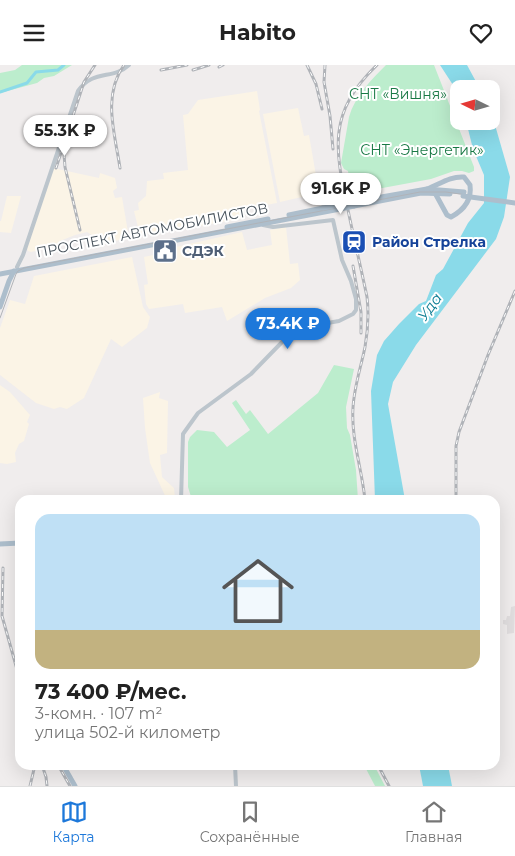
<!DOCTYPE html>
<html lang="ru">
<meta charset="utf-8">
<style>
body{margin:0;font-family:Montserrat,sans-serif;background:#f6f6f6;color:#222;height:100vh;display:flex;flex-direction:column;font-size:19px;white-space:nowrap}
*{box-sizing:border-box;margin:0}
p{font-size:16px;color:#767676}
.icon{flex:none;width:28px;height:28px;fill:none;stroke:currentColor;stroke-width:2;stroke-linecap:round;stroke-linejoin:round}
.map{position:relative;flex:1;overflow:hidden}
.side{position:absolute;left:15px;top:430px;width:485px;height:275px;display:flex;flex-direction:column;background:#fff;border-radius:15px;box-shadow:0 5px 20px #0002}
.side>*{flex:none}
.needle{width:32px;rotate:275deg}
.controls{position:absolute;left:450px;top:15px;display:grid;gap:10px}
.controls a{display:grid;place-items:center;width:50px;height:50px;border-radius:10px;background:#fff;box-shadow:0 5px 20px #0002;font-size:25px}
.price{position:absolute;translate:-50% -42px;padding:0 11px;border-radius:18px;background:#fff;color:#222;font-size:16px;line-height:32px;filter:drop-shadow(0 1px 2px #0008)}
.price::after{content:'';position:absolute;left:50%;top:30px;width:15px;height:11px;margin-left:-8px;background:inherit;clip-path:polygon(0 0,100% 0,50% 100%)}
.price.on{background:#1d78da;color:#fff}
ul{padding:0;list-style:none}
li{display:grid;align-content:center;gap:10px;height:265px;padding:0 20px}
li+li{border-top:1px solid #e0e0e0}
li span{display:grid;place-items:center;height:155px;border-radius:15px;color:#555}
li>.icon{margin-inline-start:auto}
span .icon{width:90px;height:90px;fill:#fffc;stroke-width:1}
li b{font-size:21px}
header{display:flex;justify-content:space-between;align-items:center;height:65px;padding:0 20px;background:#fff;font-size:22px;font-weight:700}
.dock{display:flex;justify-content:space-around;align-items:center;height:70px;border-top:1px solid #e0e0e0;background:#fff;font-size:14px;color:#767676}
.dock a{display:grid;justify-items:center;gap:2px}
.dock .on{color:#1d78da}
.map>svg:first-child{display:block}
</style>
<header><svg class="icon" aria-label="menu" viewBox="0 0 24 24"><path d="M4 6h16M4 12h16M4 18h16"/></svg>Habito<svg class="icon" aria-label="heart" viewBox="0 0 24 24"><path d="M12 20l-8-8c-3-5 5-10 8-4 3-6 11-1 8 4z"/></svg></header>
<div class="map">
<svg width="515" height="721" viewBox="0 0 515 721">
<rect width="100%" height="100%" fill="#f0eded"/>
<g fill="#fbf4e6">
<path d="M257,26l3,19 -1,1 18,92 -34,6 2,9 -69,12 -1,-1 -35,6 -6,-24 5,-1 -1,-7 8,-7 1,-15 17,-2 -1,-6 25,-3 -5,-55 5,-1 10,-14z"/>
<path d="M298,43l6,28 5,-1 10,58 -39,9 -17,-88z"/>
<path d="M53,103l46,10 1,-5 15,5 2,10 -4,3 2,7 7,-1 7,41 -33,7 -1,-8 -8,-5 -12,3 -15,6 -6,6 -23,5 -3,-1 -1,-3z"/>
<path d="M7,131h14l-10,37 -11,-1v-11h1z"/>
<path d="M286,162l4,37 8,-1 2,17 -9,8 -26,10 -38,23 -5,-14 -37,6 -2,-9 -34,5 -3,-5 -2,-19 4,-1 -4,-27 32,-7v-3l66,-15 5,18 25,-5 -2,-15z"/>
<path d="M132,192l11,50 7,10 -3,11 -25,19 -11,-8 -27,59 -17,11 -7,-2 -6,2 -18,-6 -36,-28v-47l10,-28 15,4 9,-28z"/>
<path d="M0,320l10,7 20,23 -3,7 2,2 -5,17 -5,3 -4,9 1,9 -9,2 -7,-1z"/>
<path d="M160,327l-1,6 9,3 -1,52 -7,2 2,22 12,11 1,11 -5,1h-3l-17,-37 -5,-35 -2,-30z"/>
</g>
<path fill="#e1dedf" d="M515,541l-1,27 -7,1v-9l-4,-1v-4h3l1,-4h3l1,-9z"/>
<g fill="#bcedcd">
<path d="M22,0h50l-18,11 -10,2 -7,5 -37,10v-20l15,-3z"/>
<path d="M386,0h48l40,102v4l-5,2 -7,-2h-8l-23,8 -70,13 -10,-2 -3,-19 -4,-2 -3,-6 8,-46c6,-21 22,-37 37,-52z"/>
<path d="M334,300l20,4 -8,38 1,21 3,7 6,35 2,30h-166l-4,-13v-45l2,-5 7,-7 17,2 13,15 23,-17 -18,-27 4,-3 10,14 4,-4 18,24 50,-41z"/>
<path d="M364,700h10l11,21h-10z"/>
</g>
<g fill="#8adae9">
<path d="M440,0h27l13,24h-21v10l-6,-14z"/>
<path d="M491,46l19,66 -6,40 -8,22 -80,106 -23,37 -5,22 17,96h-30l-4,-109 6,-36 7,-14 15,-17 20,-20 7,-3 10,-26 7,-6 25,-46 16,-20v-28l-11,-26 -7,-28h25z"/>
<path d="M419,700h29l4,21h-29z"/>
</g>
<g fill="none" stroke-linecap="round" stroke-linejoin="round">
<path stroke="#8adae9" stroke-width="3" d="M0,27l27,-9 9,-11 22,-2 6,-5"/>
<g stroke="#bcc5cc" stroke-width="4">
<path d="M17,202l6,-12 55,-164c15,-22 35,-11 51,-26"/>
<path d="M181,435l2,-66 15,-21 53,-39 33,-34 8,-5 24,-10 23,-4 14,-7 3,-4v-11l-5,-18 -9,-21 -9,-40 -60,7 -10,-2v-1"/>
<path d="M235,700l1,21"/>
</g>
<g stroke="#adbecc" stroke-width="5">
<path d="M427,124c13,-5 23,-13 37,-12l6,8c2,15 -6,25 -19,32l-4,-2 -12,-22"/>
<path d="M353,137l74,-13 37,3"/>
<path d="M354,141l67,-13 29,1"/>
<path d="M289,150l34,-7"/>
<path d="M227,162l41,-8"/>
<path d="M0,209l340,-65"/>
<path d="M0,242l9,-26 5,-10"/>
<path d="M0,479l20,-1"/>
<path d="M63,700l12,21"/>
</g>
<path stroke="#b0b3b8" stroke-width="1" d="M0,253l16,-44 2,-3 6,-3 396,-76h26l69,10"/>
<defs>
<g id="rail">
<path d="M307,0l9,19 6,25"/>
<path d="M325,0l-1,17 6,34 3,33"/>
<path d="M219,2l4,-2"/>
<path d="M161,5l26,-5"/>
<path d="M193,5l16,-5"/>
<path d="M64,89l1,13 15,63"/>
<path d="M56,103l28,-86 11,-17"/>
<path d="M120,103c-5,-34 -18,-72 4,-103"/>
<path d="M353,201l8,46v21"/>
<path d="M365,435c-3,-31 -14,-61 -12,-92 1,-21 8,-41 12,-61 3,-17 4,-33 2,-50 -6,-29 -13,-58 -19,-87 -13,-61 -21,-97 29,-145"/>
<path d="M456,435v-54l3,-14 29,-77 27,-64"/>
<path d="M3,503l-1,48 18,64"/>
<path d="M42,700l4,12 1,9"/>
<path d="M58,700l12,21"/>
<path d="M378,700l11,21"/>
<path d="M30,721l5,-21"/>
</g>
</defs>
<use href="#rail" stroke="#b0b3b8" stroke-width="3"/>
<use href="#rail" stroke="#fff" stroke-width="1" stroke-dasharray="4" stroke-linecap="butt"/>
<g stroke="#adbecc" stroke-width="5">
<path d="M463,131l52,7"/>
<path d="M323,143l30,-6"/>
<path d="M340,144l14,-3"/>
</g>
</g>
<defs>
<symbol id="station-square" viewBox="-11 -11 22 22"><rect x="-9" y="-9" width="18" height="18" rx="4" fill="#1a4fb4" stroke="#fff"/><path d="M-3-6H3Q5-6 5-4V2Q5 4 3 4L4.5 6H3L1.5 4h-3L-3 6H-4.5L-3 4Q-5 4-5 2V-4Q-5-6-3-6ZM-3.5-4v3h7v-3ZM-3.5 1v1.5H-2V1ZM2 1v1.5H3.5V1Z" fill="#fff"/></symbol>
<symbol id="civic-square" viewBox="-11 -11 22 22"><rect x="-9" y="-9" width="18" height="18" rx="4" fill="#5c6f8a" stroke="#fff"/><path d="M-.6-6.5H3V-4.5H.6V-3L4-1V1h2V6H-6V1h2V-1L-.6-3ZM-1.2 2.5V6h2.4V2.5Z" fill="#fff"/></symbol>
</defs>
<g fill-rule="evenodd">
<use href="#station-square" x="340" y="163" width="28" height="28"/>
<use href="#civic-square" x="151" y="172" width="28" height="28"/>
</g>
<g text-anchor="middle" stroke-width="4" stroke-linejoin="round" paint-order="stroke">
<g font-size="14" fill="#197945" stroke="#fff">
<text x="398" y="34">СНТ «Вишня»</text>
<text x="422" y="90">СНТ «Энергетик»</text>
</g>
<g font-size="14" fill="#46515a" stroke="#fff">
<text transform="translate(152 165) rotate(-11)" y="5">ПРОСПЕКТ АВТОМОБИЛИСТОВ</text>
</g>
<g font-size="14" font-weight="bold" fill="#164399" stroke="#fff" text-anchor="start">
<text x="372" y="182">Район Стрелка</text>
</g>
<g font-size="14" font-weight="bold" fill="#4e5e75" stroke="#fff" text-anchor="start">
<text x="182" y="191">СДЭК</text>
</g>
<g font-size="15" font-style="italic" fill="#107f95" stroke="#fff">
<text transform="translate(430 242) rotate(-54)" y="5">Уда</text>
</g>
</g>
</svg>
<div class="controls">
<a><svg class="needle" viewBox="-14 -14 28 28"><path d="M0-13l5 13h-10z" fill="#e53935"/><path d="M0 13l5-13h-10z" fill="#767676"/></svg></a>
</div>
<b class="price" style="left:65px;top:92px">55.3K ₽</b>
<b class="price" style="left:341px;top:150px">91.6K ₽</b>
<b class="price on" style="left:288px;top:285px">73.4K ₽</b>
<section class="side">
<ul>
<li><span style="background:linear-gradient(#bfe0f5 75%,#c2b280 0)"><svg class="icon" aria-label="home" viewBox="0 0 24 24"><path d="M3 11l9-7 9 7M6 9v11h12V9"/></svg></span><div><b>73 400 ₽/мес.</b><p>3-комн. · 107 m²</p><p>улица 502-й километр</p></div></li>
</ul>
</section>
</div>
<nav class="dock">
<a class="on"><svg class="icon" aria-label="map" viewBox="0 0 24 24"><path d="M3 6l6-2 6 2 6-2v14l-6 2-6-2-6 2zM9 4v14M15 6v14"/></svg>Карта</a>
<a><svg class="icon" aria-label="saved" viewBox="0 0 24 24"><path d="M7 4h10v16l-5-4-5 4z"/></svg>Сохранённые</a>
<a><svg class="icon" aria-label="home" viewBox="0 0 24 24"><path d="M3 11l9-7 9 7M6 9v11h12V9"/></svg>Главная</a>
</nav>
